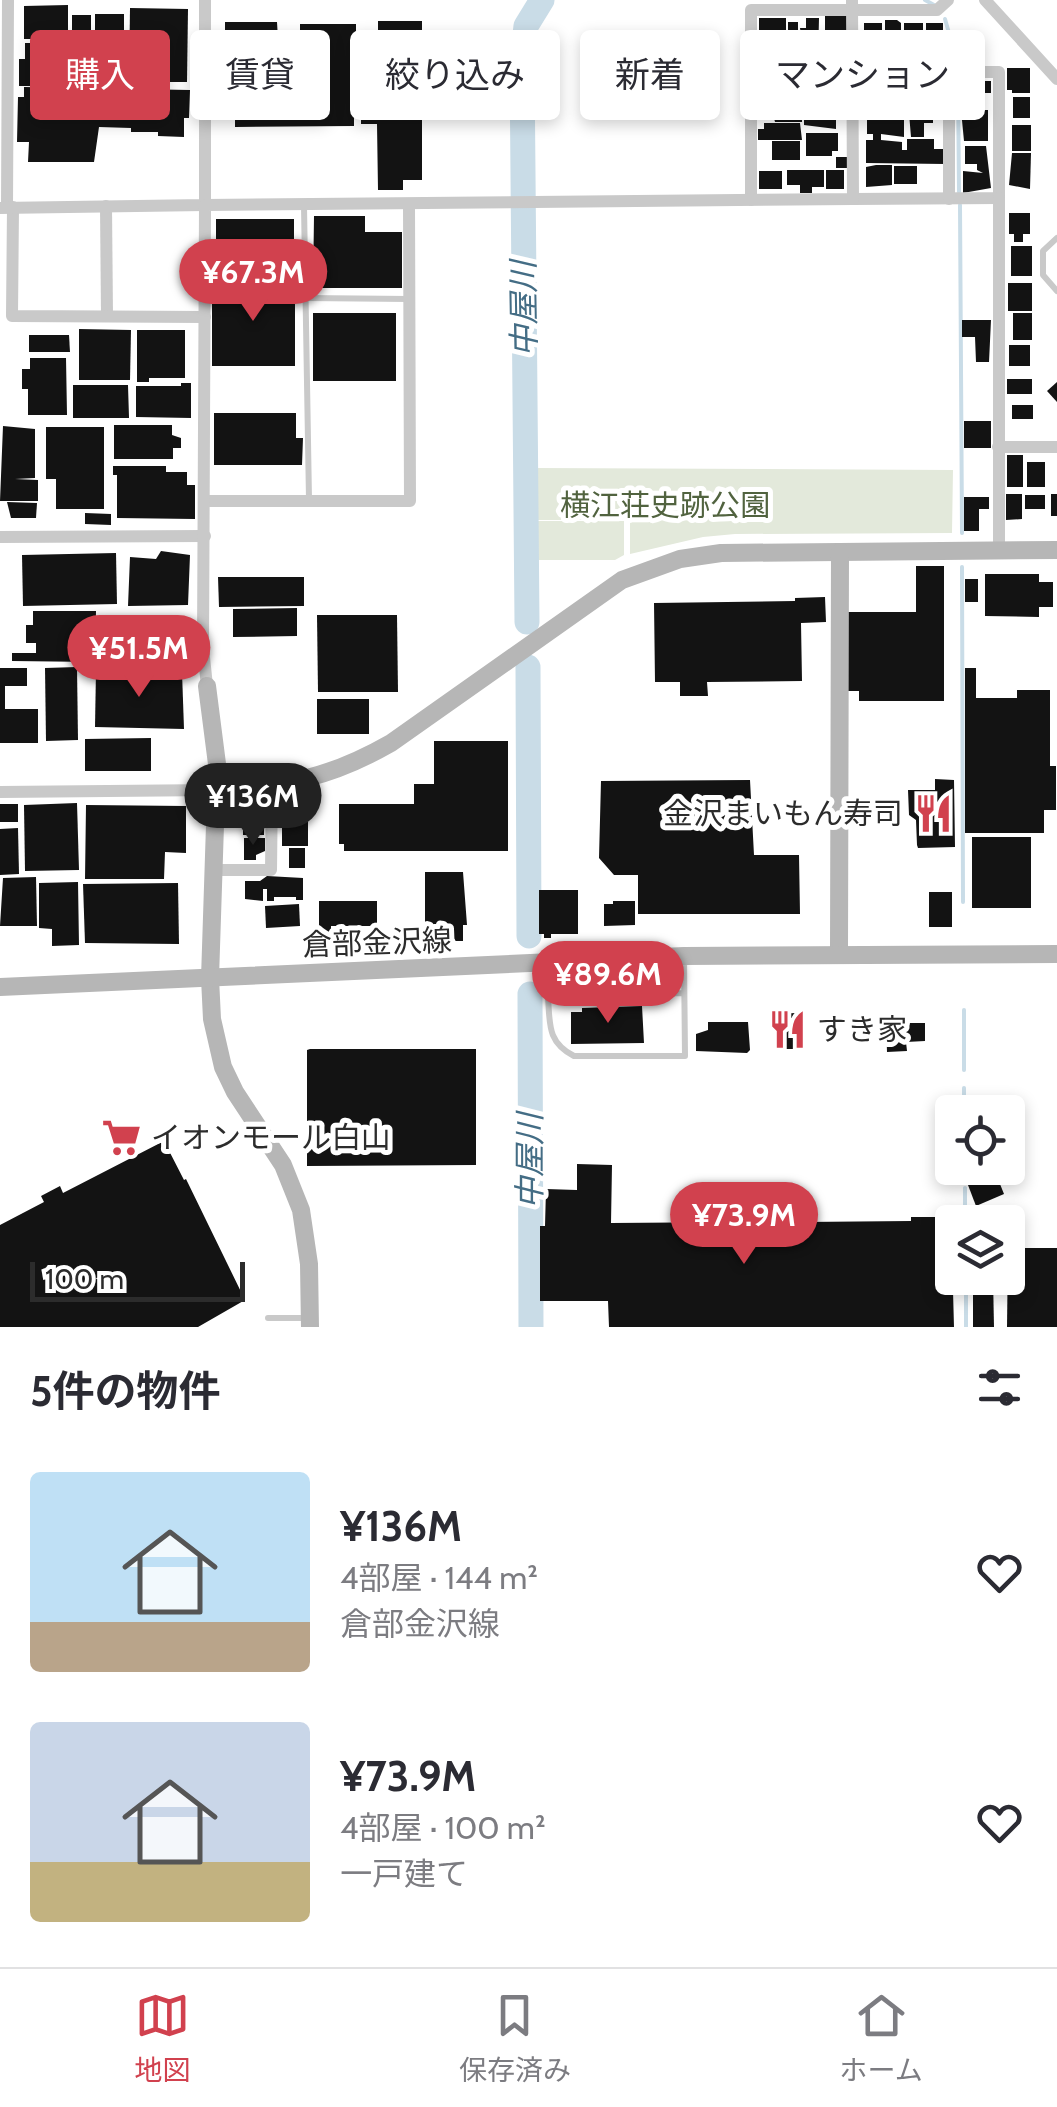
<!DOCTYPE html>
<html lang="ja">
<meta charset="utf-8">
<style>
body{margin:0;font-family:Cabin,"Noto Sans JP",sans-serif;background:#f7f7f7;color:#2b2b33;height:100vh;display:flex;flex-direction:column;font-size:38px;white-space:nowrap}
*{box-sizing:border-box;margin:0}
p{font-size:32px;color:#7c7c81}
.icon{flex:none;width:55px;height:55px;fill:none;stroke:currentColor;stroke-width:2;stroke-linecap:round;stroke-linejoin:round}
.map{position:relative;height:1327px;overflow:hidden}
.details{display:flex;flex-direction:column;background:#fff;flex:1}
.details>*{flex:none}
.hud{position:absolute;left:30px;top:30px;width:998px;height:90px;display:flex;gap:20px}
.fabs{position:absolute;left:935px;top:1095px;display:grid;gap:20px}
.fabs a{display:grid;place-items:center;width:90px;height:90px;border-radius:10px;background:#fff;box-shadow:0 5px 15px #0003;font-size:50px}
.scale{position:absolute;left:30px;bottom:25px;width:215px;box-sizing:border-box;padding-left:10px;border:5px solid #2c2c2c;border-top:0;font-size:28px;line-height:35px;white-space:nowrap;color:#2c2c2c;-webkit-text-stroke:8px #fff;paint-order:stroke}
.price{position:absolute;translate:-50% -85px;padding:0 22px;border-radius:35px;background:#d1414e;color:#fff;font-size:32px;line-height:65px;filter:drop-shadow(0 2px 5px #0008)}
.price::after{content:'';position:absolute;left:50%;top:60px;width:30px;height:22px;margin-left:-15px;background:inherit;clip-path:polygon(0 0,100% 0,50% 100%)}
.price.current{background:#222;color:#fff}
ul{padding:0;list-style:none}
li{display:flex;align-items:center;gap:30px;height:250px;padding:0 30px}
li span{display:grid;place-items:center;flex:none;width:280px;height:200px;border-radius:10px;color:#555}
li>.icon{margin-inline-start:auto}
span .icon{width:120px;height:120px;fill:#fffc;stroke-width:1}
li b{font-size:42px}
h2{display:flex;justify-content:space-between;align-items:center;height:120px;padding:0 30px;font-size:42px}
.chip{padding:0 35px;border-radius:10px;background:#fff;box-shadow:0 5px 15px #0003;font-size:35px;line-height:90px}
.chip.current{background:#d1414e;color:#fff}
.menu{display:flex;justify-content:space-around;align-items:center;height:140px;border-top:2px solid #e1e1e2;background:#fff;font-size:28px;color:#7c7c81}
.menu a{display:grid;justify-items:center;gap:5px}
.menu .current{color:#d1414e}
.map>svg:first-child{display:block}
</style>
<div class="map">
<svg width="1057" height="1327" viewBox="0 0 1057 1327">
<rect width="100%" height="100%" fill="#fff"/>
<g fill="#e3e9db">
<path d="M537,468l416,2 -1,63 -217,1 -32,3 -73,17v-34h-93z"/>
<path d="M537,521h87v34l-9,5h-78z"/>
</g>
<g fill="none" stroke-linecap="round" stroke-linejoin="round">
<g stroke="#c9dce7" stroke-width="4">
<path d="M925,0l9,5"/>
<path d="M945,19l13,46"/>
<path d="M958,80l1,112"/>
<path d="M960,205l2,328"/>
<path d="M962,567l1,335"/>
<path d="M964,1070v-60"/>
<path d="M964,1088v24"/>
<path d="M965,1188v34"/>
<path d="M966,1278v49"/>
</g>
<g stroke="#c9dce7" stroke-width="25">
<path d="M527,622l-5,-560 4,-36 16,-26"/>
<path d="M528,667l1,269"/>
<path d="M530,994l1,333"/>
</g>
</g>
<g fill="#131313">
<path d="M68,5v34h-44v-33z"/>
<path d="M130,8l58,1 -1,73h-58z"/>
<rect x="95" y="14" width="29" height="63"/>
<path d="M72,15h19v71h-72v-27h6v-16h47z"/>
<path d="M840,15l7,1 2,19 -24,-2v-17z"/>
<rect x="759" y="18" width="27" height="14"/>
<path d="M806,18h13l-1,42h-13l-5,-32h6z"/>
<path d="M885,20h12l4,3v26h-16z"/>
<path d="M378,21h44v159h-19v10h-25l-1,-66h-16v-17h-7v19l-119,1v-28h-10v-77h52l1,17h22v-15h56v27h22z"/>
<rect x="788" y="22" width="10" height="11"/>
<path d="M864,23h18v19h-9v7h-9z"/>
<path d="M904,23h19v31l-19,-4z"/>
<rect x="926" y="23" width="17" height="31"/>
<rect x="762" y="35" width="21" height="16"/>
<rect x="820" y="37" width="25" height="21"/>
<rect x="763" y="54" width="20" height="7"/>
<path d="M1007,68h23v25h-18v-3h-5z"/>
<path d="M926,73h14v18h-8v4h-27v-20h21z"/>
<path d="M818,75h18l-1,16h4v12h-22z"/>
<path d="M864,75h39v11h-9v8h-30z"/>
<path d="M759,78h19l-2,23h-17z"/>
<path d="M960,81h31v12h-10v10h-9v5h-12z"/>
<path d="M24,87l166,3 -1,28h-5v19l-26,-1v-4h-27v-4l-32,-1 -5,35h-66l1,-20h-12l1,-45h6z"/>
<rect x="1013" y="97" width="17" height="21"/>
<path d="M882,100h21l-3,17h-28v-15z"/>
<path d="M908,101l34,1v6h-9v15h-9v14h-13z"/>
<path d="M771,107h31v15h-27z"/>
<path d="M804,107h32v22l-32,-4z"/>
<path d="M961,110h27v31h-24z"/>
<path d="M867,119h37v18l-23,-3v6l21,2v8h5v-11h27v10h11v15l-79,-1v-23h7v-6h-6z"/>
<path d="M764,123h36l2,17h-44v-11h6z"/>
<rect x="1012" y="125" width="19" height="26"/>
<path d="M806,133h32v18h-6v5h-26z"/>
<rect x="772" y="141" width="28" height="19"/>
<path d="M965,146h21l5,42 -28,5v-22l20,2 -6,-3v-6h-12z"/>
<path d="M1012,153h19l-1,36 -21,-4z"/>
<rect x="836" y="157" width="14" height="11"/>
<path d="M876,165h16v20l-26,2v-20z"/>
<rect x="894" y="166" width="23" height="18"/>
<path d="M787,170h37v17h-12v6h-12v-8h-13z"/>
<rect x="826" y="170" width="18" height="19"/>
<rect x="759" y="171" width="23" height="18"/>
<path d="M1009,213h21v21h-7v8h-9v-8h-5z"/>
<path d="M314,216h51v16h37v56h-89z"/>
<path d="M216,219h78v53h-10v7h-28l1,-7h-41z"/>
<rect x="1011" y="246" width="21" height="30"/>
<rect x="212" y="283" width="83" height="83"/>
<rect x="1008" y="283" width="24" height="28"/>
<rect x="313" y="313" width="83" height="68"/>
<rect x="1013" y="313" width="19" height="27"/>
<path d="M962,320h29l-2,42h-13l-1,-25h-13z"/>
<path d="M79,329l52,1 -1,50h-51z"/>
<path d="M137,330h48v48h-36v4h-12z"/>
<path d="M29,335h40l1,17h-41z"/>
<rect x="1009" y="345" width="21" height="21"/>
<path d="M30,358h36l1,57h-39v-26h-6v-20h8z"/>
<rect x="1007" y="379" width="25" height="15"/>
<path d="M1057,382v20l-10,-11z"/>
<path d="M181,383h10v35l-55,-1v-31h45z"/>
<path d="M73,385h55l1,33h-56z"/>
<rect x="1012" y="405" width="21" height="14"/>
<path d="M214,413h82v25h7l-1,27h-88z"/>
<rect x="964" y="421" width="27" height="27"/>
<path d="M114,425h58v10l9,3v10h-8v11h-59z"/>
<path d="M3,426l32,3v49l-20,1 23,1v21h-38z"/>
<path d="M46,427h58v82h-48v-30h-10z"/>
<rect x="1007" y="455" width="16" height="32"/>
<rect x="1027" y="462" width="18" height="25"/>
<path d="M113,466h53v6h21v13h8v34l-78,-1v-43h-4z"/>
<path d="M1006,494h16v25l-16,1z"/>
<rect x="1051" y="494" width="6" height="22"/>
<rect x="1025" y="495" width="20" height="14"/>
<path d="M964,497h25v12h-10v22h-15z"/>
<path d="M7,502l30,1 -1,15h-25z"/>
<path d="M85,513l26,1v11l-26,-1z"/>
<path d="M161,551l29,4 -2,50 -60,1 2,-49 26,2z"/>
<path d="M116,553l1,51 -94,2 -1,-51z"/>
<path d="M916,566h28v135h-85v-10h-12v-79h69z"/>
<path d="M985,574h54v8h14v25h-14v10l-54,-1z"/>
<path d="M218,577h86v29l-85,1z"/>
<rect x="965" y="579" width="13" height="23"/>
<path d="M825,597l1,25 -25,1 1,58 -95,1 1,14h-28v-14h-25l-1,-79 141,-2v-3z"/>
<path d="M297,608v28l-64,1v-28z"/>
<path d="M33,611h63l-1,51 -83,-1v-8h24v-10h-10v-18h7z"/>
<path d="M317,615h80l1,77h-80z"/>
<path d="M101,616h70v25h22v20h-92z"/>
<path d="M77,667l1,73 -32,1 -1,-73z"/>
<path d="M0,668h27v18h-22v23h33v34h-38z"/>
<path d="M965,668h11v30h41v-8h33v76h6v44h-12v23h-79z"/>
<path d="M96,670l86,2 2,57 -89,-2z"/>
<rect x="317" y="699" width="52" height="35"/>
<path d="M151,738v33h-66v-32z"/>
<path d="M434,741h74v110h-164v-7h-5v-40h75v-20h20z"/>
<path d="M935,779l19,1 1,67 -37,1 -1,-3 -1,-25 -7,-5 -1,-25h27z"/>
<path d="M750,780l4,75h45l1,59h-162v-39h-24l-15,-17 2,-77z"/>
<rect x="284" y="802" width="22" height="19"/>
<path d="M77,803l2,67 -54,1 -1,-66z"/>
<rect x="0" y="804" width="18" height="18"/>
<path d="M86,805l100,1v47l-21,-1 -1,27h-79z"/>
<rect x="243" y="822" width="21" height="13"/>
<rect x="282" y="822" width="26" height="24"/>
<path d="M18,828l1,46 -19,1v-46z"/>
<rect x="972" y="837" width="59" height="71"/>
<path d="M244,838h21v13l-9,4v5h-12z"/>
<rect x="289" y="848" width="16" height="20"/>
<path d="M425,872h38l4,53h-4v16h-38z"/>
<path d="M267,876l36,2v22h-7v-3h-22v4h-7v-12h-4v12l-18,-2v-18h15z"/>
<path d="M36,877l1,49h-37l3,-48z"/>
<path d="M78,882l1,63 -27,1v-17l-13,-1v-45z"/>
<path d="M178,883l1,61 -94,-1 -2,-59z"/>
<path d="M539,890h39v44h-27v4h-7v-4h-5z"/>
<rect x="929" y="892" width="23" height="35"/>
<path d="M319,901h58v25h-46v19h-12z"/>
<path d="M613,901h22v24l-31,1v-22h9z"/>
<path d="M299,904l1,22 -34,2 -1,-22z"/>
<path d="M642,1006l2,37 -73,1v-32h11v-4z"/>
<path d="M796,1013l3,36h-21l-3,-35z"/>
<path d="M886,1020h11v3h28v18l-19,1 1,9 -20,1z"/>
<path d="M708,1022h40l2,28 -3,3 -51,-2v-17l12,-4z"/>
<path d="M310,1049h166v116l-169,1v-116z"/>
<path d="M164,1141l20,39 2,-1 59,121 -47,27h-198v-102l44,-23 -3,-6 19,-10 3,7z"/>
<path d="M577,1164l35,1 -1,58 133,-1v-6h60v6l107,-1v-4h40l3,110h-345l-1,-26h-68v-75h5l1,-37 31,1z"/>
<path d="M996,1174l8,20 -28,12 -8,-21z"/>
<path d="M1008,1248h49v79h-50z"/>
<path d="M973,1278h20l1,49h-21z"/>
</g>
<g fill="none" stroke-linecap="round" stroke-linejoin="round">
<g stroke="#c9c9c9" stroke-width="6">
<path d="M304,206l5,293"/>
<path d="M1057,238l-14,13v24l14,16"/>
<path d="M305,298l104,1"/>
<path d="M684,958l1,98h-111c-27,-14 -24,-32 -26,-59l136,-4"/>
<path d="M268,1318h41"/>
</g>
<g stroke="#c9c9c9" stroke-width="12">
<path d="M985,0l72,79"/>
<path d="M751,68l189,-3 9,7h50v126l-146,1"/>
<path d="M999,198v352"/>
<path d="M949,199v-127"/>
<path d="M751,200v-190h186l11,-10"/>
<path d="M106,206l1,110"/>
<path d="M7,207l1,-207"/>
<path d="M13,207l-1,109 193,1"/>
<path d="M0,208l205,-3v-205"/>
<path d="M998,447h59"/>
<path d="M205,501h205l-1,-296"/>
<path d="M0,537l205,-1"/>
<path d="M207,686l-4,-38 2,-443 648,-6 -1,-199"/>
<path d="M0,792l216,-2"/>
<path d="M213,870h58l1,-84"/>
</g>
<g stroke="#b6b6b6" stroke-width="18">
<path d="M207,686l10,78 -7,214 2,41 11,48 12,25 48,73 18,45 8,54 1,63"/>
<path d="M216,790c71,-5 112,-11 175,-47l231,-163 58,-21 41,-6 336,-3"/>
<path d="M839,953l1,-401"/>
<path d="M0,987l684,-31 373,-2"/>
</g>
</g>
<defs>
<symbol id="restaurant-bare" viewBox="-9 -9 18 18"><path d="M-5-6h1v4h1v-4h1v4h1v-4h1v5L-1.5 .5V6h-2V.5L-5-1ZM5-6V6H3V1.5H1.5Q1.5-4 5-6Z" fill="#d1414e" stroke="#fff" stroke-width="2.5" paint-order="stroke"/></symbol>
<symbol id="supermarket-bare" viewBox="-9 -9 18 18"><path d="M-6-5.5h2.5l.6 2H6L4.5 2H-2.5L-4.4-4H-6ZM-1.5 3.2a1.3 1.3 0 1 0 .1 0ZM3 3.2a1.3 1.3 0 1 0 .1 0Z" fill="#d1414e" stroke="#fff" stroke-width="2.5" paint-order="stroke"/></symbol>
</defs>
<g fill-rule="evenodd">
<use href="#restaurant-bare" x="906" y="786" width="55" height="55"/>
<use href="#restaurant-bare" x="760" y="1002" width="55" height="55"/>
<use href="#supermarket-bare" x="94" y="1110" width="55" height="55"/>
</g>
<g text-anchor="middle" stroke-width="10" stroke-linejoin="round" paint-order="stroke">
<g font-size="30" fill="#51633f" stroke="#fff">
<text x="665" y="516">横江荘史跡公園</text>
</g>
<g font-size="30" fill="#2c2c2c" stroke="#fff" text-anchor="start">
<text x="903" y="824" text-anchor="end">金沢まいもん寿司</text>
<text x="817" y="1040">すき家</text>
<text x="151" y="1148">イオンモール白山</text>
</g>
<g font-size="30" fill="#2c2c2c" stroke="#fff">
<text transform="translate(377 943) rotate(-2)" y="10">倉部金沢線</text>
</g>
<g font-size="32" font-style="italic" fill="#446d85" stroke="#fff">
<text transform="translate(524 309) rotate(-91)" y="11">中屋川</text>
<text transform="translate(530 1161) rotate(-90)" y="11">中屋川</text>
</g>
</g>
</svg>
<div class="fabs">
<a><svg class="icon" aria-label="locate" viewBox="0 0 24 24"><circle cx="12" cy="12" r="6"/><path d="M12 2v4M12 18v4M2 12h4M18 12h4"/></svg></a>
<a><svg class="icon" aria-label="layers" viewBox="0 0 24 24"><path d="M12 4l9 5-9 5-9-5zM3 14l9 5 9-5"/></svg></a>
</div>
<div class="scale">100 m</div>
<b class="price" style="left:253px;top:324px">¥67.3M</b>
<b class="price" style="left:139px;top:700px">¥51.5M</b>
<b class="price current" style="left:253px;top:848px">¥136M</b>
<b class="price" style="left:608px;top:1026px">¥89.6M</b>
<b class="price" style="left:744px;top:1267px">¥73.9M</b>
<div class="hud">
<a class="chip current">購入</a>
<a class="chip">賃貸</a>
<a class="chip">絞り込み</a>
<a class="chip">新着</a>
<a class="chip">マンション</a>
</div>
</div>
<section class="details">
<h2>5件の物件<svg class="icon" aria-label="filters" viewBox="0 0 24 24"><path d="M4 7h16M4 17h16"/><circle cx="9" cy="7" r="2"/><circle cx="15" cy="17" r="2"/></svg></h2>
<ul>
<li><span style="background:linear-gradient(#bfe0f5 75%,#b9a48a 0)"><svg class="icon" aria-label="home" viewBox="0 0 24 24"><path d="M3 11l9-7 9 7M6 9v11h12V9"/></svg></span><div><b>¥136M</b><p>4部屋 · 144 m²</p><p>倉部金沢線</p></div><svg class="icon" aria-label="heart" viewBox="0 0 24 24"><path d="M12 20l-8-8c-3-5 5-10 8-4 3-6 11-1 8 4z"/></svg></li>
<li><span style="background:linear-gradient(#c9d6e8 70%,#c2b280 0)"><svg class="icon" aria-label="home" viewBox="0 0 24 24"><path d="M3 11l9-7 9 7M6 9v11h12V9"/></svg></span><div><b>¥73.9M</b><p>4部屋 · 100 m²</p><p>一戸建て</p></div><svg class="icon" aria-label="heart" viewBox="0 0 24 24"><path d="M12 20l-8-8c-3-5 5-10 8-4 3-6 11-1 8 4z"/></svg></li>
</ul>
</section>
<nav class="menu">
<a class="current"><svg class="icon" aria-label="map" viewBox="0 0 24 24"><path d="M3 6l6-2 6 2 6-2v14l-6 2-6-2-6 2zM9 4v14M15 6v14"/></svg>地図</a>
<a><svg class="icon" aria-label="saved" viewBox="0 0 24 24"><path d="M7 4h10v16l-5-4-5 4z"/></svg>保存済み</a>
<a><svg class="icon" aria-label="home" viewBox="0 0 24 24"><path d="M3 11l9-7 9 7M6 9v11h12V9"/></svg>ホーム</a>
</nav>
